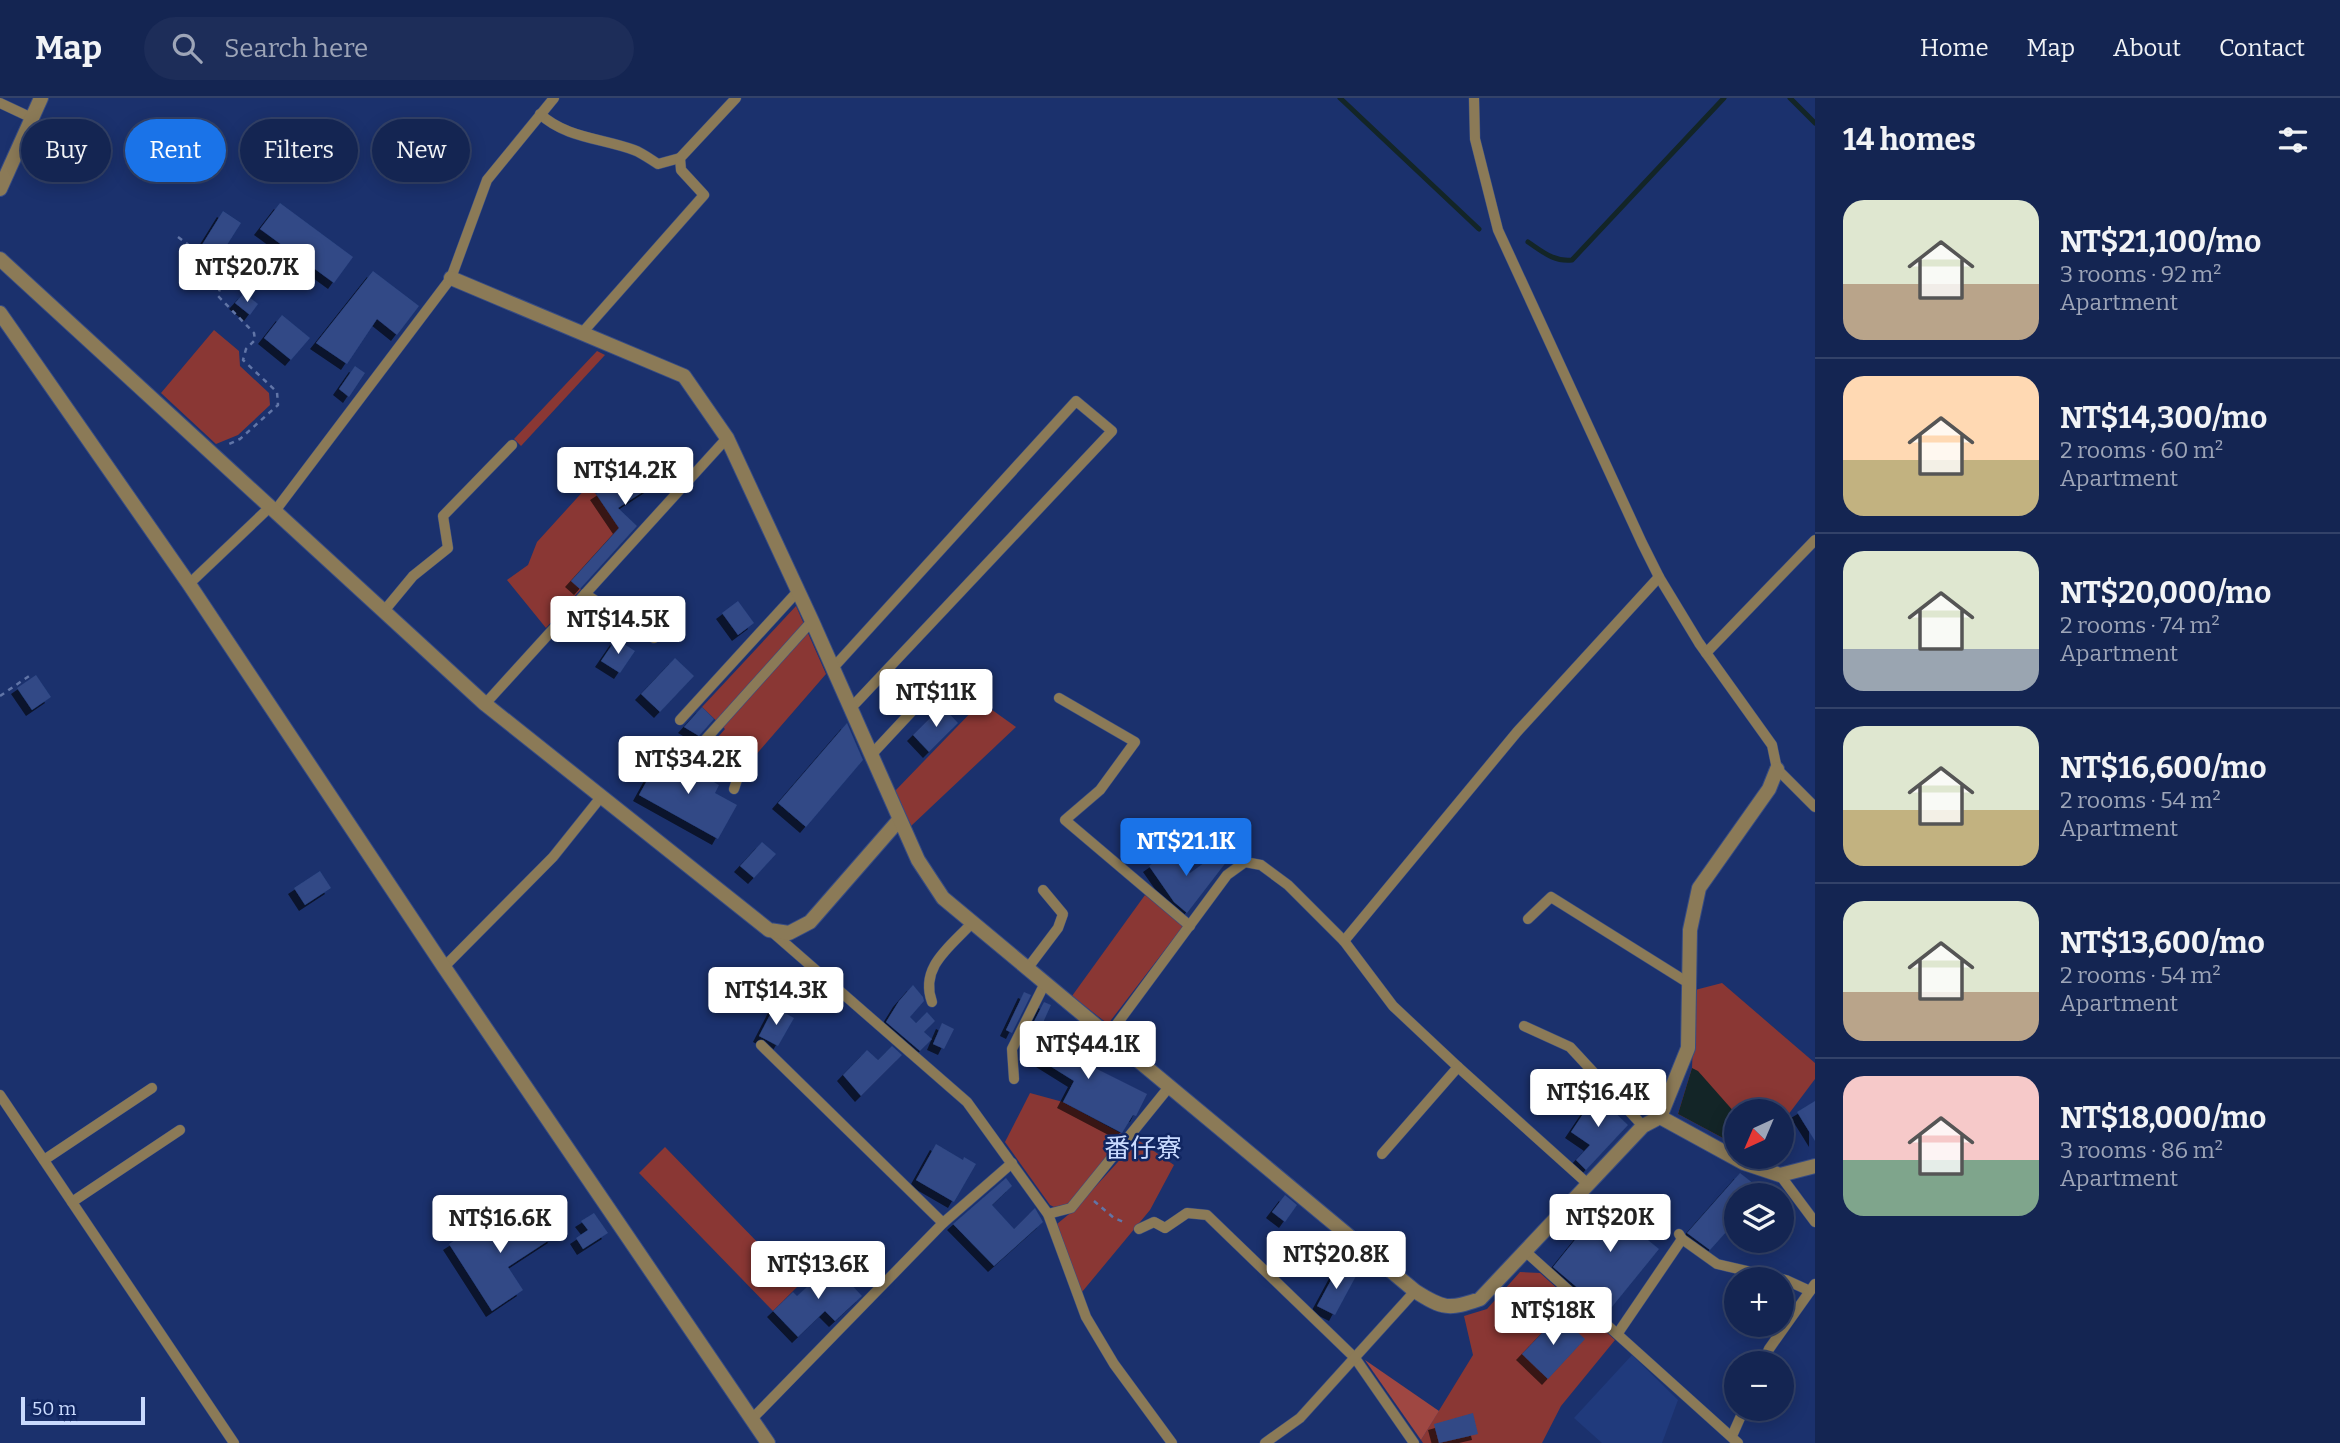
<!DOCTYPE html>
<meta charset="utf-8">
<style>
body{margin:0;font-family:Bitter,"Noto Sans TC",serif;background:#1d2d59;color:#f1f3f6;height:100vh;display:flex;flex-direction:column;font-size:26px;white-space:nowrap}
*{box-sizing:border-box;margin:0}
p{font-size:23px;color:#9da5b8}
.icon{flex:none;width:38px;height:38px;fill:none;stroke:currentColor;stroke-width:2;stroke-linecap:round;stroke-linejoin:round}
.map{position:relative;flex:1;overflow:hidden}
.panel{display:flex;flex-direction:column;background:#142552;width:525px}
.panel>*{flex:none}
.guide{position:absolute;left:21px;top:21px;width:665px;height:63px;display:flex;gap:14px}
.needle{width:46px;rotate:224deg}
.fabs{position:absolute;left:1724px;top:1001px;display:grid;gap:14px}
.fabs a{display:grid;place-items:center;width:70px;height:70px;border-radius:50%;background:#142552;box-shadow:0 4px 18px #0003,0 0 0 2px #334269;font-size:35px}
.scale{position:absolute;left:21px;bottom:18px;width:124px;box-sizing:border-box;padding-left:7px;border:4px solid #c9dafe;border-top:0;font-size:19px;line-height:24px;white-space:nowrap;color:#c9dafe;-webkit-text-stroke:5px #112661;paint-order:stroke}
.price{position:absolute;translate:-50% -60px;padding:0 16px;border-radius:7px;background:#fff;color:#222;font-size:23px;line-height:46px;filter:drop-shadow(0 2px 4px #0008)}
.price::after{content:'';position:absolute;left:50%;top:42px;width:21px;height:16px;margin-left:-10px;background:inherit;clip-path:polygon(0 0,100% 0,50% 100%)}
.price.on{background:#1a73e8;color:#fff}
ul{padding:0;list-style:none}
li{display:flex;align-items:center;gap:21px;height:175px;padding:0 28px}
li+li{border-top:2px solid #334269}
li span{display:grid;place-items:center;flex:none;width:196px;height:140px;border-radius:21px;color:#555}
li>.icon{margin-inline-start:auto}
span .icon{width:84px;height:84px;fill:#fffc;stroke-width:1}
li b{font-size:30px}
h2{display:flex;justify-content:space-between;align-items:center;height:84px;padding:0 28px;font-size:30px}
.pill{padding:0 24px;border-radius:32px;background:#142552;box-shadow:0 4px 18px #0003,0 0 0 2px #334269;font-size:24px;line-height:63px}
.pill.on{background:#1a73e8;color:#fff}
header{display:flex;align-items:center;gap:42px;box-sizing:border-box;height:98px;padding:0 35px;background:#142552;border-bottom:2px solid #334269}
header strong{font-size:33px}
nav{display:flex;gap:38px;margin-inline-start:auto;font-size:24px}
.search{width:490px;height:63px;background:#1d2d59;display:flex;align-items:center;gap:18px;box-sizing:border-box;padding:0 24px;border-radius:38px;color:#9da5b8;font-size:26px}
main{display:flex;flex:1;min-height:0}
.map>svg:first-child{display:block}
</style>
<header>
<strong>Map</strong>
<div class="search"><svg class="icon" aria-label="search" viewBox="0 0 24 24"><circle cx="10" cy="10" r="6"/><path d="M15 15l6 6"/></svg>Search here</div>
<nav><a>Home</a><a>Map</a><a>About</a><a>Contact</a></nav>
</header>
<main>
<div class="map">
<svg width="1815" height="1345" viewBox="0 0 1815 1345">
<defs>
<filter id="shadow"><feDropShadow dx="-6" dy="6" stdDeviation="0" flood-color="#0009"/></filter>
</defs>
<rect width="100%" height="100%" fill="#1b316d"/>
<path fill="#203a7c" d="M1632,1257l46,45 -16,43h-60l-28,-25z"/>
<g fill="#8a3734">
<path d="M214,232l25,21 1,15 29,27 1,12 -32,30 -22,9 -55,-51z"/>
<path d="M597,253l8,4 -84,91 -7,-7z"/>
<path d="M587,389l9,7 23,34 -47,52 9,9 -35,39 -39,-48 21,-15 9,-23z"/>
<path d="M796,508l30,68 -79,91 -35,-21 13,-15 -23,-22z"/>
<path d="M981,604l35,25 -105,99 -16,-35z"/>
<path d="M1145,797l39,30 -76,99 -36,-28z"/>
<path d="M1722,885l93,80v16l-33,44v-12h-46v34l-58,-31 14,-46 3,-78z"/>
<path d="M1030,995l33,9 61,33 -55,69 -15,3 -4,-2 -45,-63z"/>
<path d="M1138,1042l36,25 -24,45 -68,82 -25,-68 17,-14z"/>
<path d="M665,1049l134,138 -26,26 -134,-138z"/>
<path d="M1520,1174l20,1 75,67 -54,66 -19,37h-119l-2,-3 52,-85 -9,-39 23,-7z"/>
</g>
<path fill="#9f4742" d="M1365,1262l74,51 -18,29z"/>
<path fill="#132527" d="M1692,970l6,3 38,43v31l-58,-31z"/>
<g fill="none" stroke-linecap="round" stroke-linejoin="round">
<g stroke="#132527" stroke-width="5">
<path d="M1340,0l139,131"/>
<path d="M1790,0l25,25"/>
<path d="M1528,144c15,10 26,20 44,18l152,-162"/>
</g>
</g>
<g fill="#304986" filter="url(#shadow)">
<path d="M280,105l73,54 -19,26 -74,-54z"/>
<path d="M223,113l18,12 -23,36 -18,-11z"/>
<path d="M373,173l46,35 -22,29 -20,-16 -30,45 -31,-21z"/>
<path d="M244,195l14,11 -8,11 -15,-12z"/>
<path d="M282,217l28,23 -19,22 -27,-22z"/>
<path d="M355,268l10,7 -16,24 -10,-8z"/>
<path d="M665,351l13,20 -60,39 19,18 -57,63 -9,-8 48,-53 -23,-34z"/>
<path d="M738,503l16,22 -16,12 -16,-22z"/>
<path d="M616,541l19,12 -15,22 -19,-12z"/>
<path d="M675,560l19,18 -34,36 -19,-18z"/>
<path d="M36,577l15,22 -19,13 -15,-22z"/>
<path d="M942,608l16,17 -29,29 -16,-17z"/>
<path d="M702,609l12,12 -15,17 -15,-9z"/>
<path d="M847,625l16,37 -57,67 -28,-24z"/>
<path d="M661,657l16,9 2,-2 40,23 -4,8 22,12 -19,34 -79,-44z"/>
<path d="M762,744l14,12 -22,24 -14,-12z"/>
<path d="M1173,751l17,24 29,-21 8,9 -40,52 -13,-11 -25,-36z"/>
<path d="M320,773l11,17 -26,17 -11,-17z"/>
<path d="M913,887l10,12 1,4 -14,16 6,6 11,-11 8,9 -11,11 8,7 -12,12 -34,-29 13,-21z"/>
<path d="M1024,894l7,3 -19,38 -6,-3z"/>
<path d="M1044,904l7,3 -10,22 31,20 -5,7 80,40 -11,22 -3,-1 -11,18 -59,-31 11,-21 -32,-20 7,-12 -24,-10z"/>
<path d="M774,909l20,11 -16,28 -19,-10z"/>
<path d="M942,925l12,6 -10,20 -11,-5z"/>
<path d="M892,948l10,9 -41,41 -18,-21 24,-25 11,10z"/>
<path d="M1599,992l12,13 -3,3 20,19 -42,45 -10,-10 14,-15 -19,-13z"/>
<path d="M1815,1003v40l-18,-29z"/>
<path d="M936,1046l27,16 1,-3 12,7 -22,38 -38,-22z"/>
<path d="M1740,1075l28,22h-32v26l-26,29 -23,-17z"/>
<path d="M1006,1080l6,8 -20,19 22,24 21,-21 8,14 -49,44 -41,-42z"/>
<path d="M1285,1097l12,10 -12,17 -13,-10z"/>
<path d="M1635,1100l24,19 -16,19 16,13 -52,64 -54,-46 51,-63 16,13z"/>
<path d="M534,1110l20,29 -46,30 15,23 -31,21 -43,-67 31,-20 9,13z"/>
<path d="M594,1115l14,20 -25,16 -7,-11 12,-8 -7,-9z"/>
<path d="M832,1166l30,32 -27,25 -10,-10 -27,26 -25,-26 20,-19 4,4z"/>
<path d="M1338,1169l18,9 -21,39 -18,-9z"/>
<path d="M1559,1217l26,24 -37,40 -26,-25z"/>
<path d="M1473,1315l5,21 -39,9 -5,-19z"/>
</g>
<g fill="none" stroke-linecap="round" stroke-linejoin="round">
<defs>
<g id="service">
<path d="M1474,0l1,41 23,91 144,313 17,34 40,66 73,102 5,24 38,38"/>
<path d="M0,5l32,15"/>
<path d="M540,16c26,24 61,24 94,36 8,3 16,9 24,14l22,-6"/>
<path d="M582,235l122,-138 -23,-25 -1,-12 56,-60"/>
<path d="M275,413l176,-233 36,-98 67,-82"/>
<path d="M189,486l81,-77"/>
<path d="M585,496l69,44"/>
<path d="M384,513l29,-35 35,-28 -5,-32 69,-71"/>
<path d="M1706,555l109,-113"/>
<path d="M833,570l243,-267 36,30 -261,277"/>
<path d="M1059,600l76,44 -35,48 -35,30 125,106"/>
<path d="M485,606l242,-266"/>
<path d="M680,622l118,-129"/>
<path d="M872,656l69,-74"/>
<path d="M734,691l7,-21 -33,-21 -3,-7 107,-119"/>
<path d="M1528,821l23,-22 139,87"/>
<path d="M771,833l196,171 81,112 38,103 28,47 58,79"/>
<path d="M1344,843l173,-209 142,-155"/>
<path d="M444,869l109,-110 48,-60"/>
<path d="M1027,871l31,-41 5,-14 -20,-24"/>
<path d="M932,904c-13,-35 19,-56 40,-79"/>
<path d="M1524,928l46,21 73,79"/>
<path d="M1108,938l119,-161 18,-13 16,3 27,20 56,56 49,65 65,61 130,117"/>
<path d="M761,947l182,178"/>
<path d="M1014,981l-2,-30 33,-66"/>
<path d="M0,997l234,348"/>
<path d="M1382,1056l76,-87"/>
<path d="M44,1062l108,-72"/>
<path d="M1780,1077l35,47"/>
<path d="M72,1104l108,-72"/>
<path d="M1048,1116l23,-6 98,-121"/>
<path d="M1139,1131l15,-7 11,6 22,-15 20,2 148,143 59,85"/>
<path d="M1679,1136l3,5 35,25 69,16 24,11"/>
<path d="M1526,1154l212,191"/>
<path d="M1618,1235l64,-94"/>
<path d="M1763,1265l6,-14 46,-65"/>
<path d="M752,1321l191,-196 69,-60"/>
<path d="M1732,1338l12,-27"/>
<path d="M1265,1345l35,-25 115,-127"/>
</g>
<g id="minor">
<path d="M0,161l485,445 284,226 20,3 21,-11 89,-102"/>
<path d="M451,180l233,98 43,62 85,183 106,239 25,38 472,393c28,18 34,19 65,8l163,-173 17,-9 28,-69 2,-118 9,-42 70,-99 8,-20"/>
<path d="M1660,1019l84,46 36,12 35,-9"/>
</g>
<g id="tertiary">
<path d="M0,91l41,-91"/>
<path d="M0,215l189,271 255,383 324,476"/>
</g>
</defs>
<use href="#service" stroke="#374c84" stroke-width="11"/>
<use href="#minor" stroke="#374c84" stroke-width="16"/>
<use href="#tertiary" stroke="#374c84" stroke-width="16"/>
<g stroke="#6175a7" stroke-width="2.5" stroke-dasharray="5 5" stroke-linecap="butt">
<path d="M178,139l38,28c8,10 5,19 2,31l36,37 1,7 -9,9 -3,11 34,32 1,13 -38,34 -13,6"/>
<path d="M0,598l32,-22"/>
<path d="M1094,1103l20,17 12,5"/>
</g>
<use href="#service" stroke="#8b7a57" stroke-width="10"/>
<use href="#minor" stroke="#8b7a57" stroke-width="14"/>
<use href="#tertiary" stroke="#8b7a57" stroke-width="14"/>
</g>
<g text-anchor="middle" stroke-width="5" stroke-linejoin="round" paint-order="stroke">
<g font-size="26" fill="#c9dafe" stroke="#112661">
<text x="1143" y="1059">番仔寮</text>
</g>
</g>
</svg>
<div class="fabs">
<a><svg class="needle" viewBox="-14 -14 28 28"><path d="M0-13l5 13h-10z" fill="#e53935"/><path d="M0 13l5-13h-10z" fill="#9da5b8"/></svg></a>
<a><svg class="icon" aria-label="layers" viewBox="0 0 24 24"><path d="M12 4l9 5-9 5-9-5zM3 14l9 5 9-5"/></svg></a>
<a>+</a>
<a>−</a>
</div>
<div class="scale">50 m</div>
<b class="price" style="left:247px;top:206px">NT$20.7K</b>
<b class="price" style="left:625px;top:409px">NT$14.2K</b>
<b class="price" style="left:618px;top:558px">NT$14.5K</b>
<b class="price" style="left:936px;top:631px">NT$11K</b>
<b class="price" style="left:688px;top:698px">NT$34.2K</b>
<b class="price on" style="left:1186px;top:780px">NT$21.1K</b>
<b class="price" style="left:776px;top:929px">NT$14.3K</b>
<b class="price" style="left:1088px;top:983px">NT$44.1K</b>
<b class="price" style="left:1598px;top:1031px">NT$16.4K</b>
<b class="price" style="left:1610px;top:1156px">NT$20K</b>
<b class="price" style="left:500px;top:1157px">NT$16.6K</b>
<b class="price" style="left:1336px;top:1193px">NT$20.8K</b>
<b class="price" style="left:818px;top:1203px">NT$13.6K</b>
<b class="price" style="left:1553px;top:1249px">NT$18K</b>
<div class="guide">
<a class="pill">Buy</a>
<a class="pill on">Rent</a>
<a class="pill">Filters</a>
<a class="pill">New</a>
</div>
</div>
<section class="panel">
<h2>14 homes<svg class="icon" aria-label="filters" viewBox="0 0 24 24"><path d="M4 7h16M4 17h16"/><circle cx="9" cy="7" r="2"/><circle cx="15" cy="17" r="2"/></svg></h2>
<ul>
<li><span style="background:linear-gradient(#dfe7d0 60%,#b9a48a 0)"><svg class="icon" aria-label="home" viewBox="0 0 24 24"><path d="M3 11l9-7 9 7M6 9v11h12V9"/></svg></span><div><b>NT$21,100/mo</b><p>3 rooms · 92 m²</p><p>Apartment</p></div></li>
<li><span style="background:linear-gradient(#ffd9b3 60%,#c2b280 0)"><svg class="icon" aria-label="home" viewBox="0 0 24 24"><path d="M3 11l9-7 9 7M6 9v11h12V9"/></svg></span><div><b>NT$14,300/mo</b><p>2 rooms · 60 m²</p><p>Apartment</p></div></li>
<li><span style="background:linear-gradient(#dfe7d0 70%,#9aa5b1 0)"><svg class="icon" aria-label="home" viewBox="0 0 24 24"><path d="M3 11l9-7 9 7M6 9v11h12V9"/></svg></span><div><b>NT$20,000/mo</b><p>2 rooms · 74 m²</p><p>Apartment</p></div></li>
<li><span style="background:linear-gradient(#dfe7d0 60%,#c2b280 0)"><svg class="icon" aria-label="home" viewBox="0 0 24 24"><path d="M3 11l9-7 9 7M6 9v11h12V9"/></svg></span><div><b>NT$16,600/mo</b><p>2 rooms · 54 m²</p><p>Apartment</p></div></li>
<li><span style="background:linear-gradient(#dfe7d0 65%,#b9a48a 0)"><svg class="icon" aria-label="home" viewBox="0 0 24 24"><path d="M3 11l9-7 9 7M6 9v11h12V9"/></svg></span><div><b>NT$13,600/mo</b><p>2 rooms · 54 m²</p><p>Apartment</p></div></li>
<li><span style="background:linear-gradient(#f6c9c9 60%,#7fa58c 0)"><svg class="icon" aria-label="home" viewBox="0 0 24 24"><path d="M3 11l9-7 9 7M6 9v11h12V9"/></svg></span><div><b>NT$18,000/mo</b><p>3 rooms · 86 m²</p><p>Apartment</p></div></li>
</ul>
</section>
</main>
